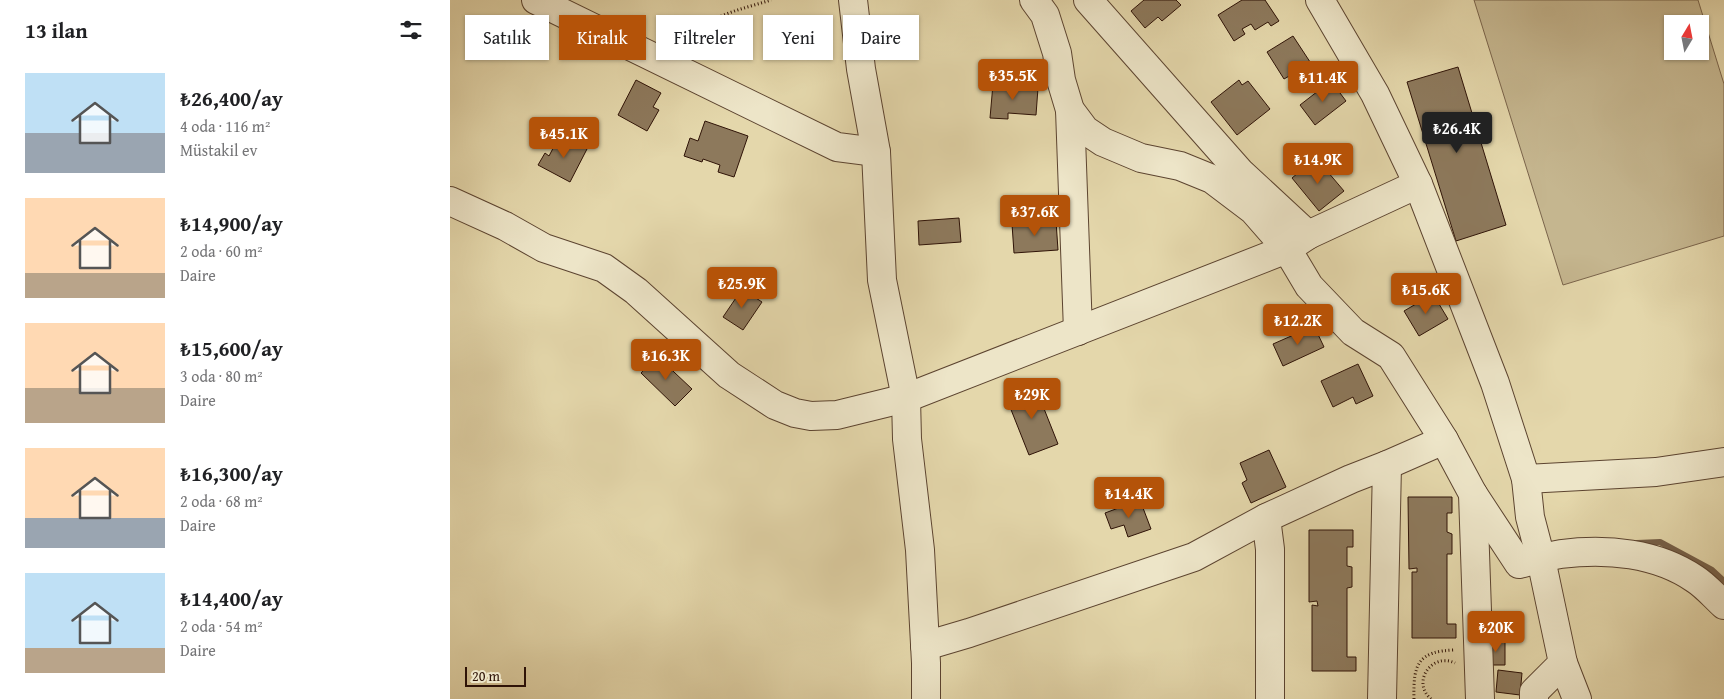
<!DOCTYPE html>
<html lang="tr">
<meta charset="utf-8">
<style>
body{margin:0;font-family:"Gentium Book Plus",serif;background:#f6f6f6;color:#202124;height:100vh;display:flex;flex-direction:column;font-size:19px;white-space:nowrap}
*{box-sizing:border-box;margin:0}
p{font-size:16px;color:#757577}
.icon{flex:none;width:28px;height:28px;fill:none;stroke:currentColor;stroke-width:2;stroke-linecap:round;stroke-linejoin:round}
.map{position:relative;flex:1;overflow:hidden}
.drawer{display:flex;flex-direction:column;background:#fff;width:450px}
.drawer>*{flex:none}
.banner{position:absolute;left:15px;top:15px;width:475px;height:45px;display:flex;gap:10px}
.needle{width:32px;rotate:10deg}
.tools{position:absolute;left:1214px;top:15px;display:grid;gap:10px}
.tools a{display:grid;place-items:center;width:45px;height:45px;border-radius:0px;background:#fff;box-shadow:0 1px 4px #0004;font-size:25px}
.scale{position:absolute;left:15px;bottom:12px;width:61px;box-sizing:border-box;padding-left:5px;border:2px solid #2f1307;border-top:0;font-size:14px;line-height:18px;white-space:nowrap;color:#2f1307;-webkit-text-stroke:4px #ede5c8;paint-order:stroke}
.price{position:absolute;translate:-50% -42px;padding:0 11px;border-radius:5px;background:#b45309;color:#fff;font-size:16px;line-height:32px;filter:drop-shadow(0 1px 2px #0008)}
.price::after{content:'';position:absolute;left:50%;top:30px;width:15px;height:11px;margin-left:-8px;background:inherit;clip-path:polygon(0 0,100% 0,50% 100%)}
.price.active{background:#222;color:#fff}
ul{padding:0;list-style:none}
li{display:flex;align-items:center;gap:15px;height:125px;padding:0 25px}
li span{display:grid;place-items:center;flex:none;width:140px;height:100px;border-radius:0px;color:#555}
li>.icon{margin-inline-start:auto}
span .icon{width:60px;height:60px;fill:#fffc;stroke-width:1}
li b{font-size:21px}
h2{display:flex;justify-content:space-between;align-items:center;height:60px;padding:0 25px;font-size:21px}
.tag{padding:0 18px;border-radius:0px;background:#fff;box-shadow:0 1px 4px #0004;font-size:18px;line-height:45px}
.tag.active{background:#b45309;color:#fff}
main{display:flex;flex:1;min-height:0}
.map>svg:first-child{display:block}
</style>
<main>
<section class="drawer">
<h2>13 ilan<svg class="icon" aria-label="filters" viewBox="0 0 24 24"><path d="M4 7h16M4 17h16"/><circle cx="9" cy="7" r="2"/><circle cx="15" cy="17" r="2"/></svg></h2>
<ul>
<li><span style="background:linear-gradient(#bfe0f5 60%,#9aa5b1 0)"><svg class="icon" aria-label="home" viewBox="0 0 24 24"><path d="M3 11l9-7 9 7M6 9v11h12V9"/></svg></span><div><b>₺26,400/ay</b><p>4 oda · 116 m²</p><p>Müstakil ev</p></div></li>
<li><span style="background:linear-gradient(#ffd9b3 75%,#b9a48a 0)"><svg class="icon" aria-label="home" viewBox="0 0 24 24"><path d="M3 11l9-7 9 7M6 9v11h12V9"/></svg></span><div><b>₺14,900/ay</b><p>2 oda · 60 m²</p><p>Daire</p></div></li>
<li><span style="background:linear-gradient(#ffd9b3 65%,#b9a48a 0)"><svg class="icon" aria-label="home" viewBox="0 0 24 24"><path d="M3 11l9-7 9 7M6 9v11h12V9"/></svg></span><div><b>₺15,600/ay</b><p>3 oda · 80 m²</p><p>Daire</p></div></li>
<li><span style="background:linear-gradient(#ffd9b3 70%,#9aa5b1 0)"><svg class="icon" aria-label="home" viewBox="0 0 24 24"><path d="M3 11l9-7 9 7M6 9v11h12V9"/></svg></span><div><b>₺16,300/ay</b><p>2 oda · 68 m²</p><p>Daire</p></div></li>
<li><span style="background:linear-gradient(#bfe0f5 75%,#b9a48a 0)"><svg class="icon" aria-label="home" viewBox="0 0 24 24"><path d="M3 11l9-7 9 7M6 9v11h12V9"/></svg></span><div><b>₺14,400/ay</b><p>2 oda · 54 m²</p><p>Daire</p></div></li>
</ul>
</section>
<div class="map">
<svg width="1274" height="699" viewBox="0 0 1274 699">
<rect width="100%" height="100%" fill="#e4d7ab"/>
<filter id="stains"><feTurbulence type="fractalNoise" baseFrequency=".004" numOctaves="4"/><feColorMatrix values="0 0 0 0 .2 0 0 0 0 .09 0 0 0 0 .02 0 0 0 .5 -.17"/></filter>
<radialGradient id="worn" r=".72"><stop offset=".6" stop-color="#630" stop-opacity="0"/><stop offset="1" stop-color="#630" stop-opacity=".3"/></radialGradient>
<path fill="#c5b68f" stroke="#7a644b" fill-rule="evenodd" d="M1024,0h224l26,84v152l-161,49zM1222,24h28v27h-28z"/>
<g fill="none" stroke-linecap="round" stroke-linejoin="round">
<path stroke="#766048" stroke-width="6" d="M1187,543l23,-1 52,28 12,11"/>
</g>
<g fill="#8d795c" stroke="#2f1307">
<path d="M694,0h32l5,5 -19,16 -4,-4 -13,11 -14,-17z"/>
<path d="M792,0h23l14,21 -8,5 -3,-4 -13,8 -4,-6 -9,5 3,5 -11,7 -16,-26z"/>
<path d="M843,36l21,32 -13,8 -3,-5 -14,8 -17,-27z"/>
<path d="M1008,67l48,158 -50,16 -49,-159z"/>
<path d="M186,80l25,13 -8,14 6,3 -12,21 -29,-16z"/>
<path d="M789,80l3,5 6,-4 22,28 -33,26 -26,-33z"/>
<path d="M881,81l15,20 -31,24 -15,-20z"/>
<path d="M543,84l45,4 -2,27 -28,-2v6l-18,-1z"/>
<path d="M255,121l43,15 -14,41 -16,-5 2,-7 -17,-6 -1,3 -18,-6 6,-18 8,3z"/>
<path d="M110,135l27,14 -17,33 -32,-17 7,-12 4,3z"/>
<path d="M866,158l28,33 -25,20 -27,-33z"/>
<path d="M509,218l2,24 -42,3 -1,-24z"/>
<path d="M606,221l2,29 -44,3 -2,-29z"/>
<path d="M292,289l20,13 -19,28 -20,-13z"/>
<path d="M983,294l15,25 -29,17 -15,-25z"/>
<path d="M864,326l10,21 -41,19 -10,-22z"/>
<path d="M207,356l35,33 -17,17 -34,-33z"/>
<path d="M908,364l15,32 -17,8 -3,-7 -20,10 -12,-26z"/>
<path d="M585,386l23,58 -29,11 -23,-58z"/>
<path d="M819,450l17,37 -35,16 -9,-20 5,-3 -7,-17z"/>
<path d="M958,497h44v16h-5v19l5,2v20h-5v70h9v14h-44v-66h5v-4l-8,1z"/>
<path d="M690,500l11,29 -23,8 -4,-12 -13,4 -6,-16z"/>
<path d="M859,530h44v17h-6v19l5,1v20l-5,1v69h9v14h-44v-66l6,1 -1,-5 -8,1z"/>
<path d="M1055,641v24h-18v-23z"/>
<path d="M1048,670l24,3 -2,22 -24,-3z"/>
</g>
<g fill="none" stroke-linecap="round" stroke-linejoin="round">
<defs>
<g id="minor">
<path d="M86,0l301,147 39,5"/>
<path d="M403,0l8,69 15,83 6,128 24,118 1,41 13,111 6,113v36"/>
<path d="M584,0l11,15 12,38 4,27 9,30 15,20 18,12 38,16 39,8 32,13 41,31 34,39 22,37 44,46 38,24 53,84"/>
<path d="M638,0l152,172 68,63 110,-51"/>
<path d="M870,0l55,94 43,90 77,199 31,96 4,38 11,42 22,104 -29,29v7"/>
<path d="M620,110l8,221"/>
<path d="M0,201l55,25 39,22 60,20 32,23 93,84 46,30 20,8 16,3 26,-1 69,-17 381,-149 21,-14"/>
<path d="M937,465l57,-25 29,54 46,70c14,-3 28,-8 42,-10 46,-6 96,-1 134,25 11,7 20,18 29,26"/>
<path d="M1076,479l130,-7 68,-10"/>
<path d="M1023,494l7,205"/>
<path d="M475,646l44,-13 225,-76 72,-39"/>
<path d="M1113,663l14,36"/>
<path d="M820,699v-150l-4,-31 85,-39 36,-14 -5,234"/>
</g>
</defs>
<use href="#minor" stroke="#5c4430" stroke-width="30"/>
<g stroke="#2f1307" stroke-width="3" stroke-dasharray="1 2.5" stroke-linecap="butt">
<path d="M234,47c17,-31 56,-37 87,-47"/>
<path d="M964,699c-1,-35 4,-48 41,-49"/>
<path d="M981,699c-20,-17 1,-47 24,-36"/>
</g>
<use href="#minor" stroke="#ede5c8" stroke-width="28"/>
</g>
<rect width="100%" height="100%" filter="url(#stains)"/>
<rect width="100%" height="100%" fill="url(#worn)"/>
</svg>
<div class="tools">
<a><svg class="needle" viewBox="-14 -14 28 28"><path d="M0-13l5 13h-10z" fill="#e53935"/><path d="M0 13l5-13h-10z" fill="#757577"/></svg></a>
</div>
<div class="scale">20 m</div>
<b class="price" style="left:563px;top:101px">₺35.5K</b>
<b class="price" style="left:873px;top:103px">₺11.4K</b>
<b class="price active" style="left:1007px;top:154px">₺26.4K</b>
<b class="price" style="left:114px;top:159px">₺45.1K</b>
<b class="price" style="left:868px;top:185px">₺14.9K</b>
<b class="price" style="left:585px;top:237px">₺37.6K</b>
<b class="price" style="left:292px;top:309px">₺25.9K</b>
<b class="price" style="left:976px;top:315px">₺15.6K</b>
<b class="price" style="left:848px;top:346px">₺12.2K</b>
<b class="price" style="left:216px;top:381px">₺16.3K</b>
<b class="price" style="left:582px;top:420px">₺29K</b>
<b class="price" style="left:679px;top:519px">₺14.4K</b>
<b class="price" style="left:1046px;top:653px">₺20K</b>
<div class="banner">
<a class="tag">Satılık</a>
<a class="tag active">Kiralık</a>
<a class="tag">Filtreler</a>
<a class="tag">Yeni</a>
<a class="tag">Daire</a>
</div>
</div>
</main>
